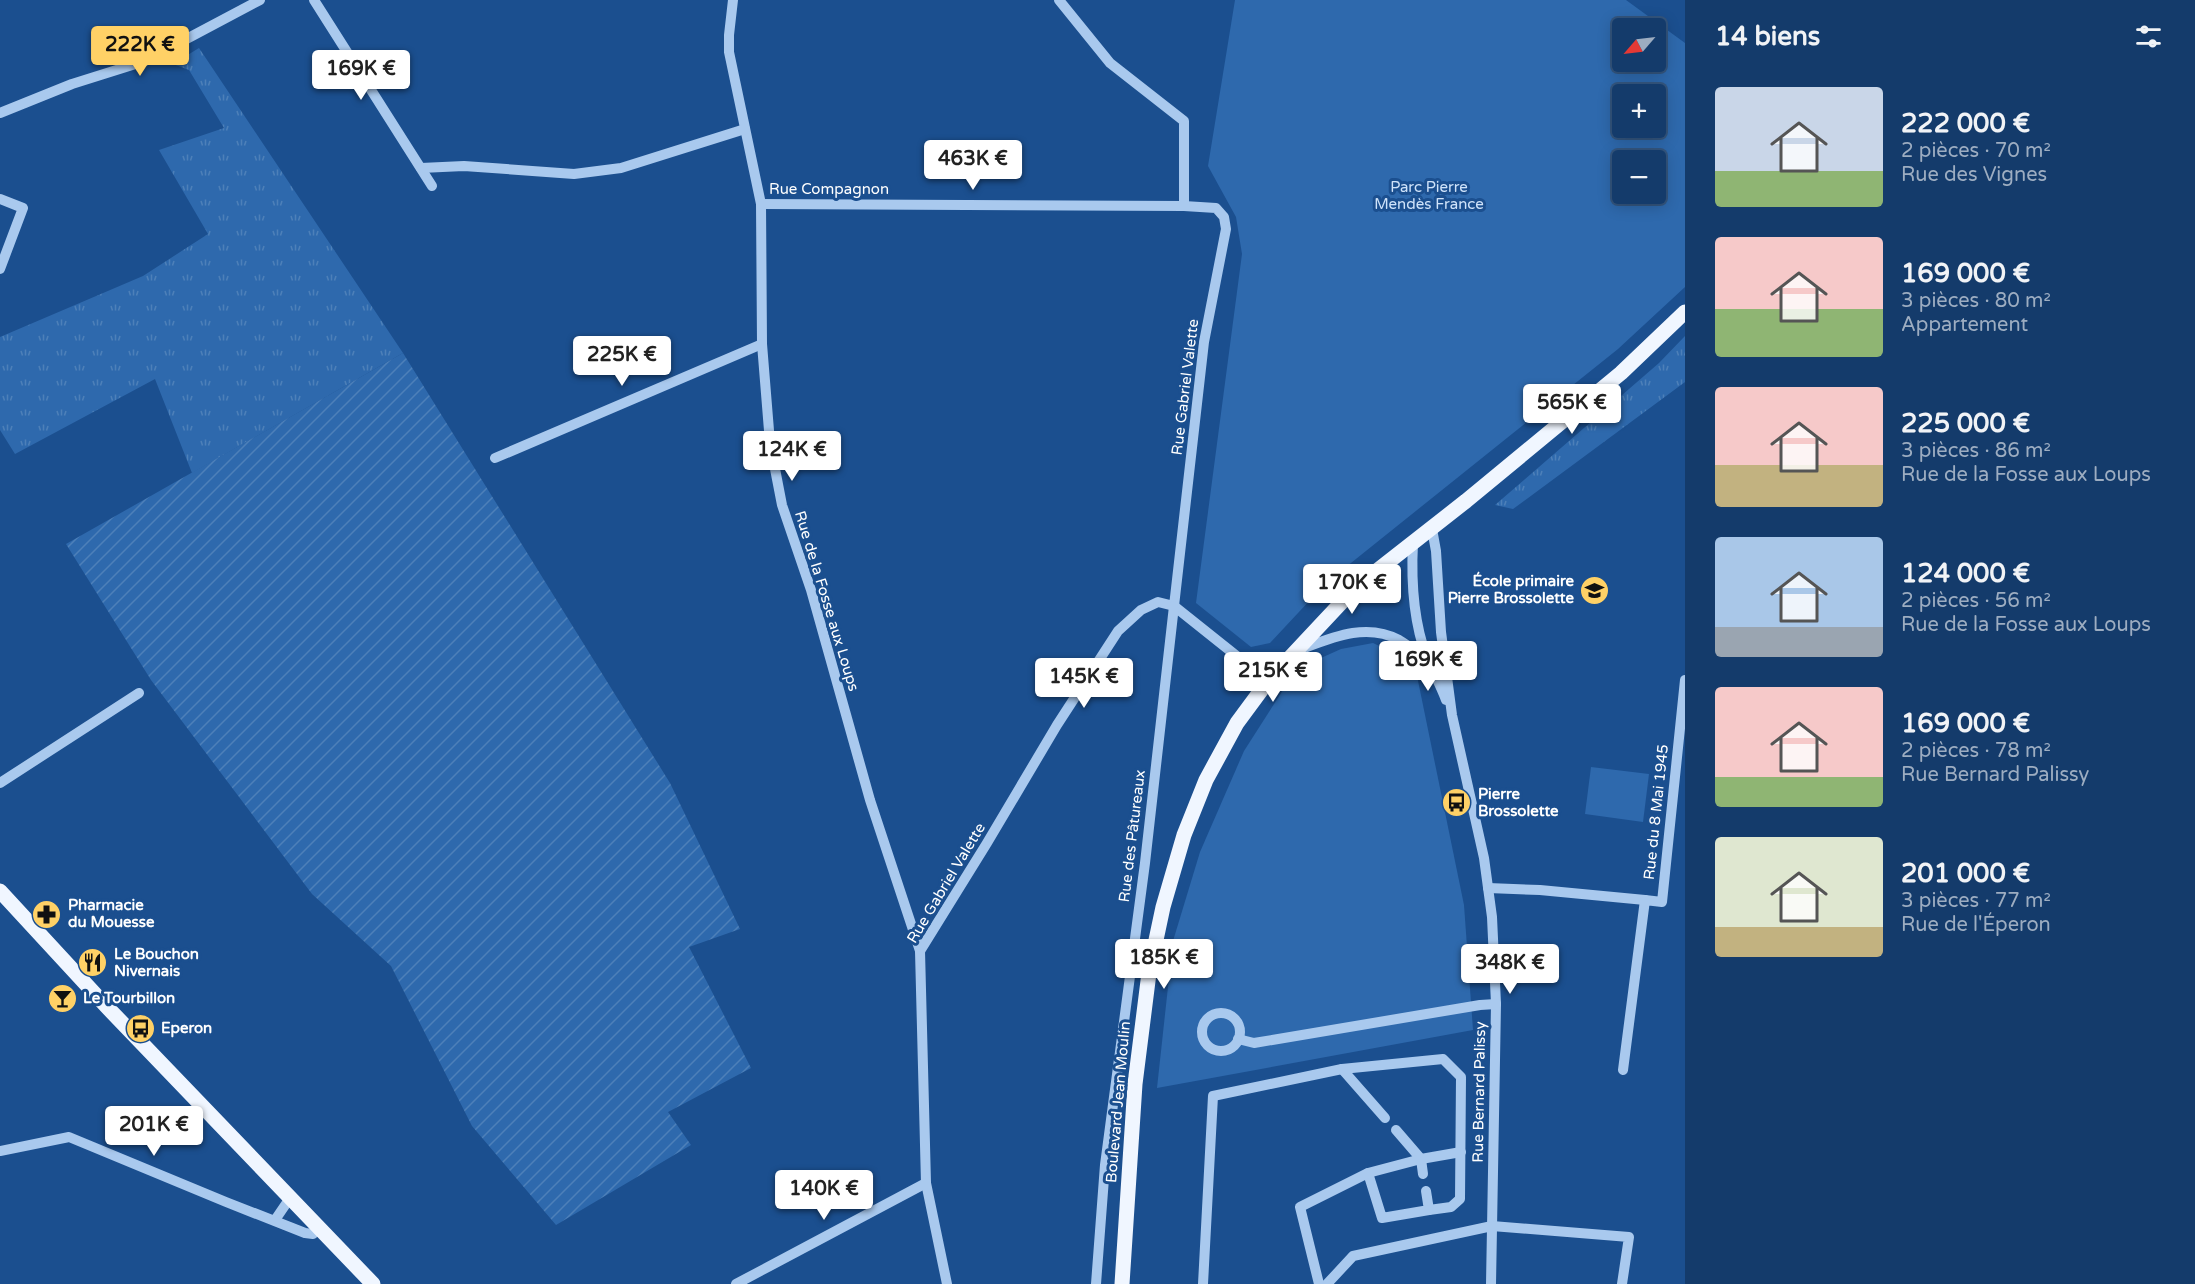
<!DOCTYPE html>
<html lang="fr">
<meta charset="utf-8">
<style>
body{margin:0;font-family:"Varela Round",sans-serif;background:#1d4271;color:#f1f3f6;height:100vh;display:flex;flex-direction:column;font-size:22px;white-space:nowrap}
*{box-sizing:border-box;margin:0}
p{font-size:20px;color:#9dadc1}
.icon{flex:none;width:33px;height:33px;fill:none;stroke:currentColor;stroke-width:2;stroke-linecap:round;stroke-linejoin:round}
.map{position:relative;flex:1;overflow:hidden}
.sheet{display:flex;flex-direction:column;background:#143b6b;width:510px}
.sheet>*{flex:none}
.needle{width:39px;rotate:242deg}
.tools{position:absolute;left:1612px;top:18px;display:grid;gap:12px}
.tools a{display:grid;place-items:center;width:54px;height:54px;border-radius:6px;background:#143b6b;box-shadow:0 3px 15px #0003,0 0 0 2px #33557e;font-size:30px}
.price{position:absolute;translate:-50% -51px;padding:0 14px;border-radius:6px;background:#fff;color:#222;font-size:20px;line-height:39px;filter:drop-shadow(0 2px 3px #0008)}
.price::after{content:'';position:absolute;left:50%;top:36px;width:18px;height:14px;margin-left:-9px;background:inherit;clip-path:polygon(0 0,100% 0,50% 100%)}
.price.active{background:#ffd166;color:#111}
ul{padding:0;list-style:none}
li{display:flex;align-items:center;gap:18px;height:150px;padding:0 30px}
li span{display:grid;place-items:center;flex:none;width:168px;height:120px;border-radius:6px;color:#555}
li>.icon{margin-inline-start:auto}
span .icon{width:72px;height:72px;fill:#fffc;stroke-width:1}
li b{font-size:26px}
h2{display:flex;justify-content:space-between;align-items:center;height:72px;padding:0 30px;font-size:26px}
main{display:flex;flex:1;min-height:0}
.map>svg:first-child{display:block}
</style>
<main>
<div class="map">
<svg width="1685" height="1284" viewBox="0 0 1685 1284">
<defs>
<pattern id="grass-tufts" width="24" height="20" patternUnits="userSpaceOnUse" patternTransform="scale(1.5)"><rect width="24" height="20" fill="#2e69ad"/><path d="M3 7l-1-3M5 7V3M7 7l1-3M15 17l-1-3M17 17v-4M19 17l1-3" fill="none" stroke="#4d80b9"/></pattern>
<pattern id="garden-furrows" width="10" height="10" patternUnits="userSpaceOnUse" patternTransform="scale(1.5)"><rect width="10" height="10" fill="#2e69ad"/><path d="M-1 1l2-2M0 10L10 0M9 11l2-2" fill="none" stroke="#4d80b9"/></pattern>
</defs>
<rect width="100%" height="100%" fill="#1b4f8f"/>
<g fill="url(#grass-tufts)">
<path d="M199,48l204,305 -211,120 -37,-94 -140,75 -15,-24v-93l143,-61 65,-42 -49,-84 65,-22 -35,-58 -16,-6z"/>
<path d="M1685,336v46l-172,127 -18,-4 164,-142z"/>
</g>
<g fill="#2e69ad" fill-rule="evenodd">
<path d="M1235,0h391l59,43v244l-67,62 -292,234 -56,60 -19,4 -55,-44 46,-349 -6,-37 -28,-51zM1656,28v34h-33v-34zM1656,94v34h-33v-34zM1656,160v34h-33v-34z"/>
<path d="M1373,643l28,13 15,15 48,234 9,125 -316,58 16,-147 27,-89 44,-101 39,-61 29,-28 29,-13z"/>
<path d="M1591,767l58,7 -6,48 -58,-8z"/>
</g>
<path fill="url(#garden-furrows)" d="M403,353l267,430 70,146 -51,18 62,121 -83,44 23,33 -135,80 -84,-99 -81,-160 -79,-72 -161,-214 -85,-136z"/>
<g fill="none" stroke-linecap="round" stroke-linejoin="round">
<g stroke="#a9c9ee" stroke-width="10">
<path d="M314,0l118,186"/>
<path d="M733,0l-4,35v17l32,152 1,140 8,99 12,62 29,85 59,210 50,151"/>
<path d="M1059,0l51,63 74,58v85"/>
<path d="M0,113l72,-29 73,-23 115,-61"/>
<path d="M421,168l43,-2 110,8 47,-6 124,-39"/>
<path d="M0,199l23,9 -23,61"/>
<path d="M761,204l423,2 32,2 8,9 2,12 -22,113 -30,264 -16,-4 -17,8 -23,21 -61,94 -70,118 -67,108 6,232 21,101"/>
<path d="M495,458l267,-114"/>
<path d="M1432,529l4,22 5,81 11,83 32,143 8,59 4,87 -5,280"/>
<path d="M1413,543c-2,38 0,78 14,115 6,14 14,28 19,42"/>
<path d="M1174,606l94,75"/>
<path d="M1299,650c32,-12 67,-28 100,-10 10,6 19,13 28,19"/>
<path d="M0,783l139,-90"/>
<path d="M1488,888l52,2 105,10"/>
<circle cx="1221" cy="1032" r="19"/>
<path d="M1238,1039l16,4 226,-38 16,-1"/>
<path d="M1342,1069l43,49"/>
<path d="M1623,1070l22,-170 17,2 23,-222"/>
<path d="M1396,1130l25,29 2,15"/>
<path d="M0,1151l69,-14 157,65 79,31 8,1 5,-6"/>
<path d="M1368,1173l14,45 47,-8 -3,-19"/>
<path d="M275,1220l15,-22"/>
<path d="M736,1284l190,-101"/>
<path d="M1096,1284l9,-119 40,-302 29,-257"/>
<path d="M1203,1284l10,-188 129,-27 101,-10 18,18 -1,122 -9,8 -22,3"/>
<path d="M1319,1284l-19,-77 68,-34 53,-14 40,-7"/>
<path d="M1327,1284l26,-28 139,-30 137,11 -7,47"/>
</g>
<g stroke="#f0f6ff" stroke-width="15">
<path d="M0,891l107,116 266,277"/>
<path d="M1122,1284l13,-200 14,-111 14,-66 21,-72 22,-55 31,-57 31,-42 87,-93 111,-87 155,-128 64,-61"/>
</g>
</g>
<defs>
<symbol id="school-disc" viewBox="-11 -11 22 22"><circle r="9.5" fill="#ffd166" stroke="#1b4f8f"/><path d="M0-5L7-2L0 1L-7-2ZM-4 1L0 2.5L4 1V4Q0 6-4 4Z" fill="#111"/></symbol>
<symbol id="bus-disc" viewBox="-11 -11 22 22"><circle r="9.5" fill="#ffd166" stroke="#1b4f8f"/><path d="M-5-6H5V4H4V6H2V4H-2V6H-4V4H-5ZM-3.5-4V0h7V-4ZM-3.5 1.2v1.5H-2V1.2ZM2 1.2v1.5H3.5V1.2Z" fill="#111"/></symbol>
<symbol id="pharmacy-disc" viewBox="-11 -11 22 22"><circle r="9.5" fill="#ffd166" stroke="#1b4f8f"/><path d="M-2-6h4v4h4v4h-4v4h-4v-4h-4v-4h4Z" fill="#111"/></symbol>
<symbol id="restaurant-disc" viewBox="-11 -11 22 22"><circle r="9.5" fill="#ffd166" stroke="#1b4f8f"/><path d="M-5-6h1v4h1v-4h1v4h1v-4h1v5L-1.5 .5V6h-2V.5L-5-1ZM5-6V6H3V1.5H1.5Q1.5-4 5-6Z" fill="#111"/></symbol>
<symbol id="bar-disc" viewBox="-11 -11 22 22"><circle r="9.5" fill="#ffd166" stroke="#1b4f8f"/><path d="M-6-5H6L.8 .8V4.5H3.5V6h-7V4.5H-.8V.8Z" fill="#111"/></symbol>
</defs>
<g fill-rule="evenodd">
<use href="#school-disc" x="1578" y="574" width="33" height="33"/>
<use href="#bus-disc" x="1440" y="786" width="33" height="33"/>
<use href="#pharmacy-disc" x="30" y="898" width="33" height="33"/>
<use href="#restaurant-disc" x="76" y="946" width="33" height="33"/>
<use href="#bar-disc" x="46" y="982" width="33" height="33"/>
<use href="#bus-disc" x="124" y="1012" width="33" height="33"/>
</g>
<g text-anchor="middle" stroke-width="6" stroke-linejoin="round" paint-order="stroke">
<g font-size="15" fill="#cfe3fa" stroke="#1b4f8f">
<text x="1429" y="192">Parc Pierre<tspan x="1429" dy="17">Mendès France</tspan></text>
</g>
<g font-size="15" fill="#fff" stroke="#1b4f8f">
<text x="829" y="194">Rue Compagnon</text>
<text transform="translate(1185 387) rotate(-83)" y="5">Rue Gabriel Valette</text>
<text transform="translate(827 601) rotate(73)" y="5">Rue de la Fosse aux Loups</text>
<text transform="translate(1656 812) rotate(-84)" y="5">Rue du 8 Mai 1945</text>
<text transform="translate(1132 836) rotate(-83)" y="5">Rue des Pâtureaux</text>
<text transform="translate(946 883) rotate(-59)" y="5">Rue Gabriel Valette</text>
<text transform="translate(1479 1092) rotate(-89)" y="5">Rue Bernard Palissy</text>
<text transform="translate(1118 1102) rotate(-85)" y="5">Boulevard Jean Moulin</text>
</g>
<g font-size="15" font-weight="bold" fill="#fff" stroke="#1b4f8f" text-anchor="start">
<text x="1574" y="586" text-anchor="end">École primaire<tspan x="1574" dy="17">Pierre Brossolette</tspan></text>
<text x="1478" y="799">Pierre<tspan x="1478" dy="17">Brossolette</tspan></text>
<text x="68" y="910">Pharmacie<tspan x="68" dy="17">du Mouesse</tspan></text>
<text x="114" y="959">Le Bouchon<tspan x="114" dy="17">Nivernais</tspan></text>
<text x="83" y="1003">Le Tourbillon</text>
<text x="161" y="1033">Eperon</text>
</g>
</g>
</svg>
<div class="tools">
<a><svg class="needle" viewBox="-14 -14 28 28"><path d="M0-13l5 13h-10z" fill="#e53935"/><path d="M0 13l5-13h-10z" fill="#9dadc1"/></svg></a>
<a>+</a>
<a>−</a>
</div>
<b class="price active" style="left:140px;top:77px">222K €</b>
<b class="price" style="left:361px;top:101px">169K €</b>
<b class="price" style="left:973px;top:191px">463K €</b>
<b class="price" style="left:622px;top:387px">225K €</b>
<b class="price" style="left:1572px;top:435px">565K €</b>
<b class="price" style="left:792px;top:482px">124K €</b>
<b class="price" style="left:1352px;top:615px">170K €</b>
<b class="price" style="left:1428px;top:692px">169K €</b>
<b class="price" style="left:1273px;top:703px">215K €</b>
<b class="price" style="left:1084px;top:709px">145K €</b>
<b class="price" style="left:1164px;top:990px">185K €</b>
<b class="price" style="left:1510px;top:995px">348K €</b>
<b class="price" style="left:154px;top:1157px">201K €</b>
<b class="price" style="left:824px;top:1221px">140K €</b>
</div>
<section class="sheet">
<h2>14 biens<svg class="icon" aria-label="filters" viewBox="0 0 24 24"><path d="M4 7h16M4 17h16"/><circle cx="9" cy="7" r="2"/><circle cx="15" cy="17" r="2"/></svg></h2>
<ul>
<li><span style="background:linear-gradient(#c9d6e8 70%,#8fb573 0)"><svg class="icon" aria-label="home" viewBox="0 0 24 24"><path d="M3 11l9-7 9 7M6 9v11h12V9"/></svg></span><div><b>222 000 €</b><p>2 pièces · 70 m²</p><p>Rue des Vignes</p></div></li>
<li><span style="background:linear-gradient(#f6c9c9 60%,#8fb573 0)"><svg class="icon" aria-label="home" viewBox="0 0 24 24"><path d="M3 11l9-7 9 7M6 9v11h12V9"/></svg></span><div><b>169 000 €</b><p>3 pièces · 80 m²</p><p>Appartement</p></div></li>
<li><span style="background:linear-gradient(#f6c9c9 65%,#c2b280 0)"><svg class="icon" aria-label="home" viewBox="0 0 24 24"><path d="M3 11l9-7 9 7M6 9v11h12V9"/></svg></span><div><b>225 000 €</b><p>3 pièces · 86 m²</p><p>Rue de la Fosse aux Loups</p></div></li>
<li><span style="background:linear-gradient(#a9c7e8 75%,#9aa5b1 0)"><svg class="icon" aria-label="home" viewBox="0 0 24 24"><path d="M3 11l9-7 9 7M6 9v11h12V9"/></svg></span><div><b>124 000 €</b><p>2 pièces · 56 m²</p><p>Rue de la Fosse aux Loups</p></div></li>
<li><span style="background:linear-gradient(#f6c9c9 75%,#8fb573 0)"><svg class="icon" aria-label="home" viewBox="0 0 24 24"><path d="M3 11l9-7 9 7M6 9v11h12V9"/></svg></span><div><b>169 000 €</b><p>2 pièces · 78 m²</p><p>Rue Bernard Palissy</p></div></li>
<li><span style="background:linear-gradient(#dfe7d0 75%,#c2b280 0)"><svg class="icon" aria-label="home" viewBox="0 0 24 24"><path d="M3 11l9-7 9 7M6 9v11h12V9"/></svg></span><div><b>201 000 €</b><p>3 pièces · 77 m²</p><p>Rue de l'Éperon</p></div></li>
</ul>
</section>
</main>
